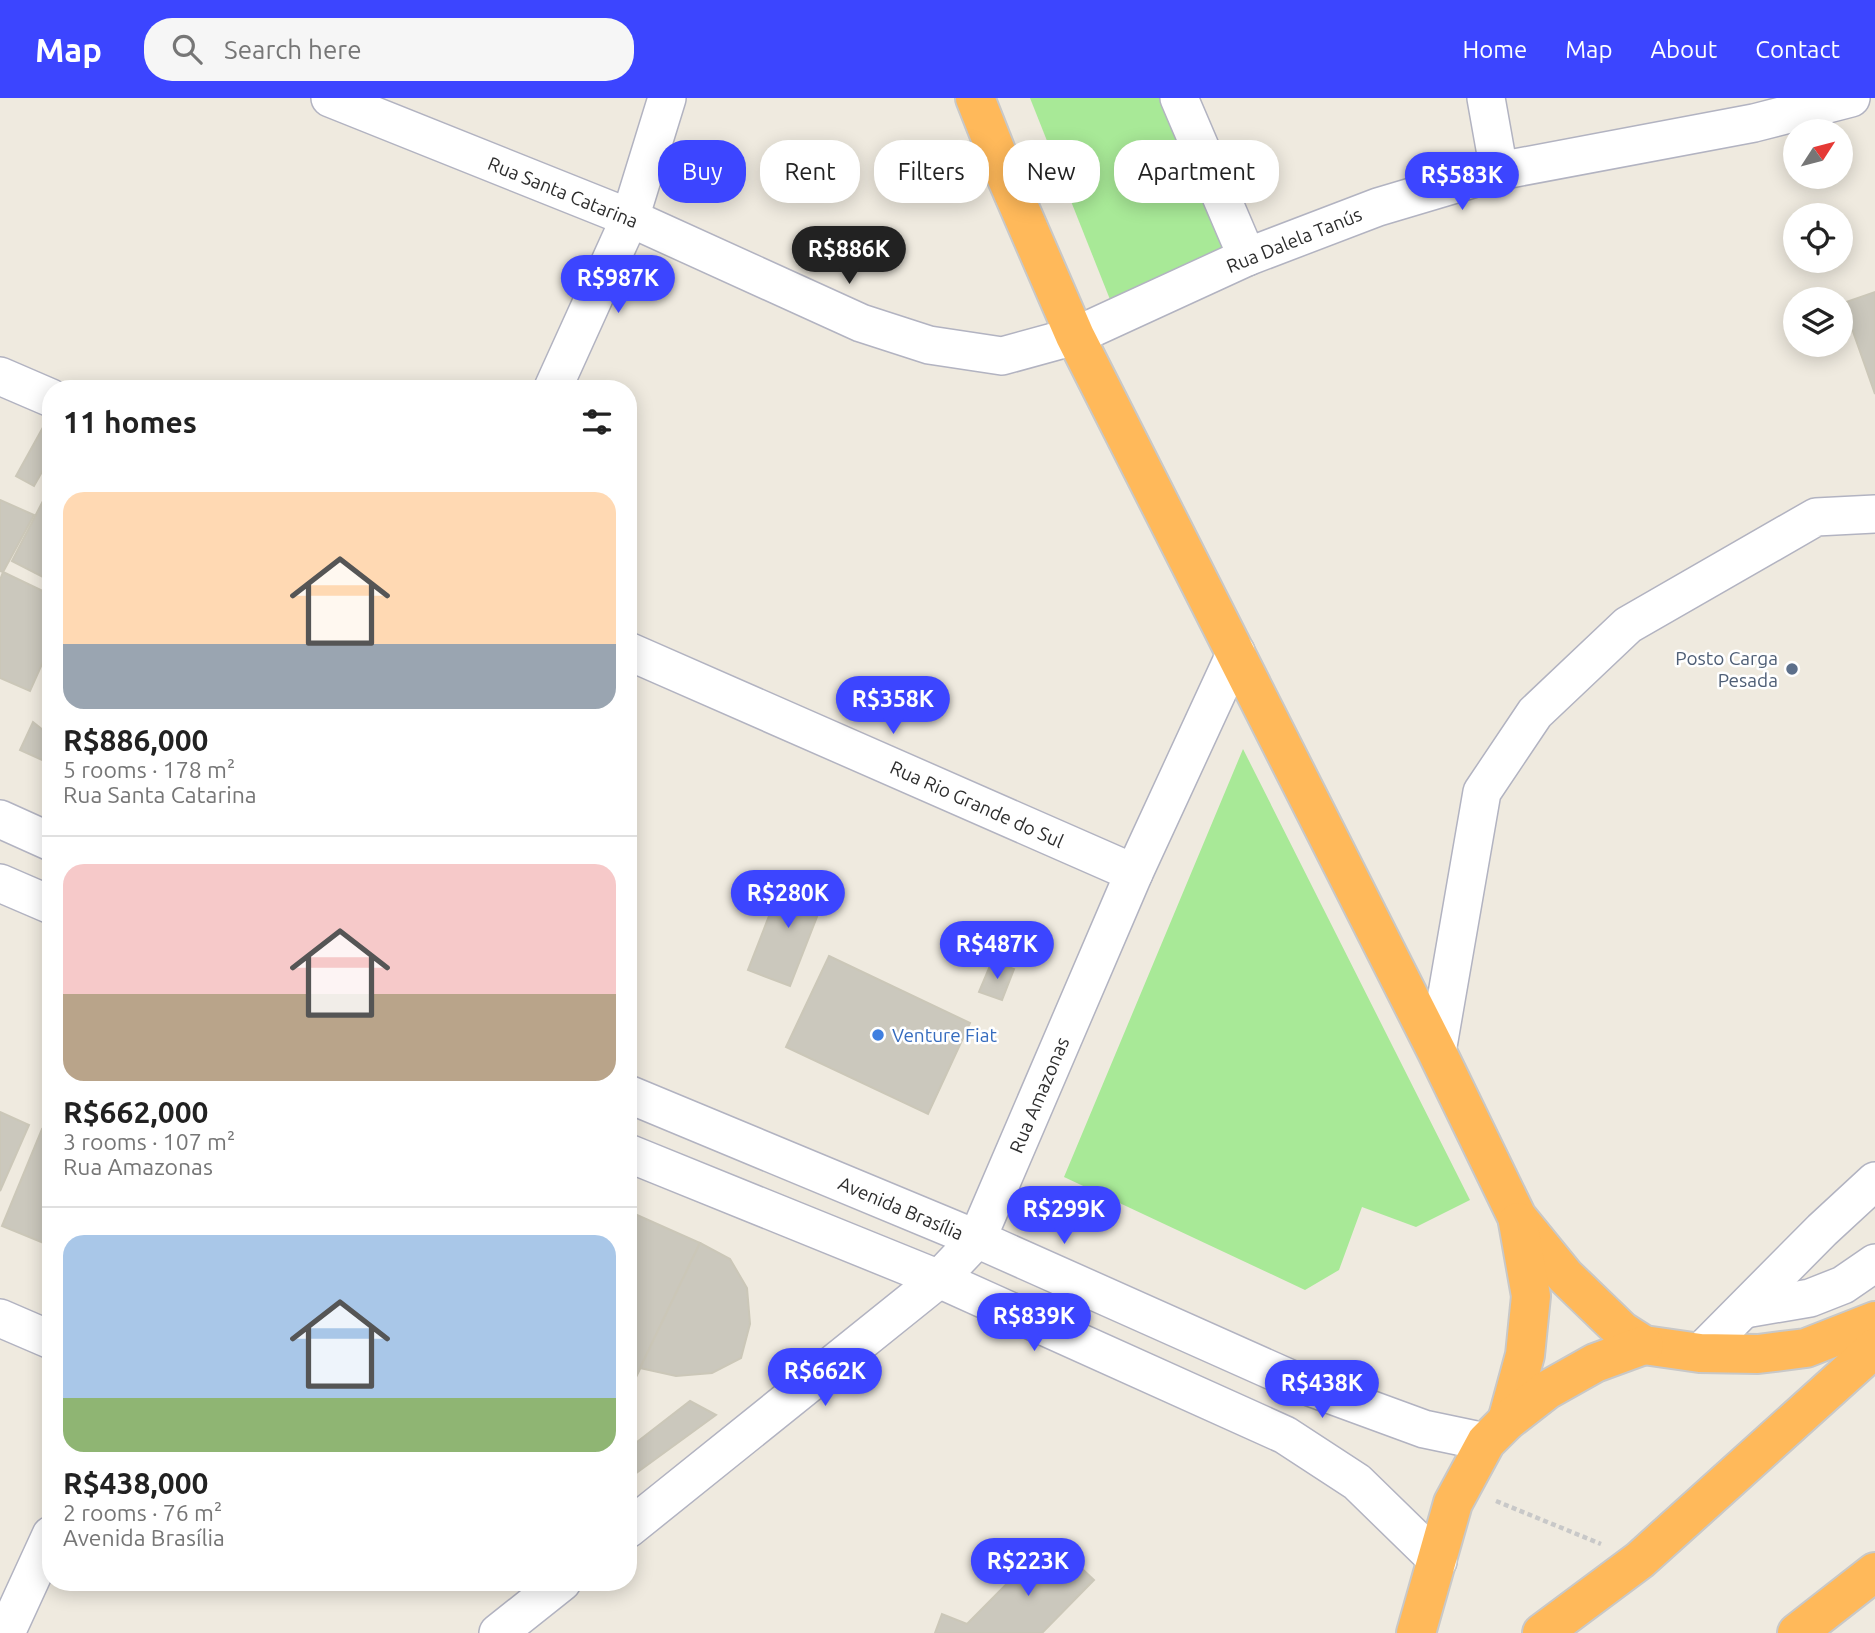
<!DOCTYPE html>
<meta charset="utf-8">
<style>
body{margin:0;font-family:Ubuntu,sans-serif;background:#f6f6f6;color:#222;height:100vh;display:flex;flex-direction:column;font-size:26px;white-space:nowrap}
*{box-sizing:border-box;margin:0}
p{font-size:23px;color:#767676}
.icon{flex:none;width:38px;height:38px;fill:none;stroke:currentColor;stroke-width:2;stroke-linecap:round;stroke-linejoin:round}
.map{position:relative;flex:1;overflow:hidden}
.side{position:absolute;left:42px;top:282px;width:595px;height:1211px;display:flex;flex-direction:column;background:#fff;border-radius:28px;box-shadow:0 4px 18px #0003}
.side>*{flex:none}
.guide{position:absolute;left:658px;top:42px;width:665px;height:63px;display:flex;gap:14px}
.needle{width:46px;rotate:54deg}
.fabs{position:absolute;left:1783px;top:21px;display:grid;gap:14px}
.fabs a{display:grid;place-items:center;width:70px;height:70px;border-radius:50%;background:#fff;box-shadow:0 4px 18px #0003;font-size:35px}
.price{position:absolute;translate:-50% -60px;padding:0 16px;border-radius:24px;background:#3c45ff;color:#fff;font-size:23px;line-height:46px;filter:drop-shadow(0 2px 4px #0008)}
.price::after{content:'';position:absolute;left:50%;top:42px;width:21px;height:16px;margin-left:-10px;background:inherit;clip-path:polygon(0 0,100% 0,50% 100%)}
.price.active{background:#222;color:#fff}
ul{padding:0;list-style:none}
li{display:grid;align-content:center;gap:14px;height:371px;padding:0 21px}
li+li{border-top:2px solid #e0e0e0}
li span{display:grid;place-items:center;height:217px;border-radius:21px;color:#555}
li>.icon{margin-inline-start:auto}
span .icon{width:126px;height:126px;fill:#fffc;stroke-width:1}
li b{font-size:30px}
h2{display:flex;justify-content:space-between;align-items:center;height:84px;padding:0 21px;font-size:30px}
.tag{padding:0 24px;border-radius:28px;background:#fff;box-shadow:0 4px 18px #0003;font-size:24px;line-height:63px}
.tag.active{background:#3c45ff;color:#fff}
header{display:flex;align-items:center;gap:42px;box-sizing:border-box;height:98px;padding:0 35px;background:#3c45ff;color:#fff}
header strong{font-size:33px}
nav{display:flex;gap:38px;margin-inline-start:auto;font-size:24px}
.search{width:490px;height:63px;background:#f6f6f6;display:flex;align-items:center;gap:18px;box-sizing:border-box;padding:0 24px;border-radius:28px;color:#767676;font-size:26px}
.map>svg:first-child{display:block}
</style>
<header>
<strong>Map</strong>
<div class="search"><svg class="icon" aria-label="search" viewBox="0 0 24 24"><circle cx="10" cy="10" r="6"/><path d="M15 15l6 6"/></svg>Search here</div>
<nav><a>Home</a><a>Map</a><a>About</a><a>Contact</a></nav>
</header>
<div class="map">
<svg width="1875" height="1535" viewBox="0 0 1875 1535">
<rect width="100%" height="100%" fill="#efeadf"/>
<g fill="#a8e997">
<path d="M1030,0h139l65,156 -121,53z"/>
<path d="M1243,651l227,451 -54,27 -54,-20 -23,63 -34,20 -241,-113z"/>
</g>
<g fill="#cbc8bd" stroke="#cbc7b8" stroke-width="2">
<path d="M1875,194v102l-32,-91z"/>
<path d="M46,324l5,3v31l-17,30 -18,-10z"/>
<path d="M45,399l6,3v81l-39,-20z"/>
<path d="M0,402l34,15 -31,57 -3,-1z"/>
<path d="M3,474l48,23v62l-5,-2 -16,36 -30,-13v-98z"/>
<path d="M51,614v52l-31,-14 13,-28 10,8z"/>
<path d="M785,777l42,16 -37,95 -42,-16z"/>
<path d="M829,858l141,67 -42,91 -142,-67z"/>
<path d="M992,863l22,8 -12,31 -23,-8z"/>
<path d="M0,1014l29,13 -29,66z"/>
<path d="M42,1031l9,4v113l-49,-20z"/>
<path d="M628,1113l72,32 -72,151z"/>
<path d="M700,1145l30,16 17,29 3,36 -9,34 -29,15 -36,3 -36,-8z"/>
<path d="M690,1303l26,14 -88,64v-30z"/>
<path d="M1045,1447l16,4 33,31 -52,53h-107l7,-19 25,10z"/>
</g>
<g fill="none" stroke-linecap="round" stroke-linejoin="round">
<defs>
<g id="minor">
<path d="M330,0l300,120 231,105 68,22 73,11 73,-20 172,-79 131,-50 121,-36 255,-48 97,-25"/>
<path d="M1179,0l68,159"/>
<path d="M1486,0l13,73"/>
<path d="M0,278l51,22"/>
<path d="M553,290l77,-170 37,-120"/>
<path d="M628,553l506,222"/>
<path d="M0,721l51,23"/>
<path d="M0,785l51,22"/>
<path d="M1437,954l45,-260 53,-79 93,-88 188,-108 59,-3"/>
<path d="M628,996l349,145 327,146 120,44 62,13"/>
<path d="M628,1055l311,126 346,156 72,47 81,79"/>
<path d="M1745,1211l65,-11 33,-13 32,-22"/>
<path d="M0,1220l51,22"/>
<path d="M1700,1255l122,-123 53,-49"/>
<path d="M628,1431l311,-250 38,-40 157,-366 102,-221"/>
<path d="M6,1535l45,-98"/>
<path d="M498,1535l64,-51"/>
</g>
<g id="highway">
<path d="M975,0l32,81 68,157 362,716 80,165 48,59 57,55 22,14 56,8 58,1 48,-6 69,-27"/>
<path d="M1507,1323l18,-66 6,-59 -13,-74"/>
<path d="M1416,1535l37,-130 33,-61 21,-21 40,-31 48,-27 49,-18"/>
<path d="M1542,1535l98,-73 235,-212"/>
<path d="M1797,1535l78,-61"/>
</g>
</defs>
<use href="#minor" stroke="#b2b3c1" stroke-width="40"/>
<use href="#highway" stroke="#c8c8c8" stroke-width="42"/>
<path stroke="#c8c8c8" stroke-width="4.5" stroke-dasharray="5 3.5" stroke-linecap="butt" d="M1496,1403l105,43"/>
<use href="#minor" stroke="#fff" stroke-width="37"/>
<use href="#highway" stroke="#ffb95a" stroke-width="38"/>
</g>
<circle fill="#5c6f8a" stroke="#fff" stroke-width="2.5" cx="1792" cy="571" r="7"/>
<circle fill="#3f7fe0" stroke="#fff" stroke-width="2.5" cx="878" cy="937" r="7"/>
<g text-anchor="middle" stroke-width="5" stroke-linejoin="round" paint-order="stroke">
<g font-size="19" fill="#2d2d2d" stroke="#fff">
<text transform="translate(563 94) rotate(22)" y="7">Rua Santa Catarina</text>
<text transform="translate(1294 142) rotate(-22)" y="7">Rua Dalela Tanús</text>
<text transform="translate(977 706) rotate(24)" y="7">Rua Rio Grande do Sul</text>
<text transform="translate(1039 997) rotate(-67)" y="7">Rua Amazonas</text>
<text transform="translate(901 1110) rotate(23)" y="7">Avenida Brasília</text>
</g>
<g font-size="19" fill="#4e5e75" stroke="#fff" text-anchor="end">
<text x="1778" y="567">Posto Carga<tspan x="1778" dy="22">Pesada</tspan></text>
</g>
<g font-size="19" fill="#366cbe" stroke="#fff" text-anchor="start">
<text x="892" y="944">Venture Fiat</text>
</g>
</g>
</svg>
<div class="fabs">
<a><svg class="needle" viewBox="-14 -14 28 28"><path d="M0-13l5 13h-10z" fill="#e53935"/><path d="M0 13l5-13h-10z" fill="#767676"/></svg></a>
<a><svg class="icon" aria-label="locate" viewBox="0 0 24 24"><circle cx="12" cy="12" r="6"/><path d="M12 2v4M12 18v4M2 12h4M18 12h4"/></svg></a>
<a><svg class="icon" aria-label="layers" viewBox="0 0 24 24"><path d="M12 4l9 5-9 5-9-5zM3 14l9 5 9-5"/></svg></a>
</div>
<b class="price" style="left:1462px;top:114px">R$583K</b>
<b class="price active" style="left:849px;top:188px">R$886K</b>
<b class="price" style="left:618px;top:217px">R$987K</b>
<b class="price" style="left:893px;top:638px">R$358K</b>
<b class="price" style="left:788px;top:832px">R$280K</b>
<b class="price" style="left:997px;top:883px">R$487K</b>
<b class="price" style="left:1064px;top:1148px">R$299K</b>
<b class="price" style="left:1034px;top:1255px">R$839K</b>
<b class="price" style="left:825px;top:1310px">R$662K</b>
<b class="price" style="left:1322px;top:1322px">R$438K</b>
<b class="price" style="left:1028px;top:1500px">R$223K</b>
<div class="guide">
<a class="tag active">Buy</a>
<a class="tag">Rent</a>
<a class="tag">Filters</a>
<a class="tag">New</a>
<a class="tag">Apartment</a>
</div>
<section class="side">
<h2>11 homes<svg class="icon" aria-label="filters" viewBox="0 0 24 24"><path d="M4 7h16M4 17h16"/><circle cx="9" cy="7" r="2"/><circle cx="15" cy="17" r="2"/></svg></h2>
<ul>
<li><span style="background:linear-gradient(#ffd9b3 70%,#9aa5b1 0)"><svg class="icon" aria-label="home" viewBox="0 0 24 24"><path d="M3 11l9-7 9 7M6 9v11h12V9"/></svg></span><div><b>R$886,000</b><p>5 rooms · 178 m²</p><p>Rua Santa Catarina</p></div></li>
<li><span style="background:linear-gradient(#f6c9c9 60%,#b9a48a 0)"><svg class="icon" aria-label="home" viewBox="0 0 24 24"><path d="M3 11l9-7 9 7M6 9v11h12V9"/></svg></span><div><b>R$662,000</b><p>3 rooms · 107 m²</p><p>Rua Amazonas</p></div></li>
<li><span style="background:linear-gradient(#a9c7e8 75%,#8fb573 0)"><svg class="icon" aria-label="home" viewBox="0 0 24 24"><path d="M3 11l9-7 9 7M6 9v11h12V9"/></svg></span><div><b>R$438,000</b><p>2 rooms · 76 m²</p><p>Avenida Brasília</p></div></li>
</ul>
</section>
</div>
